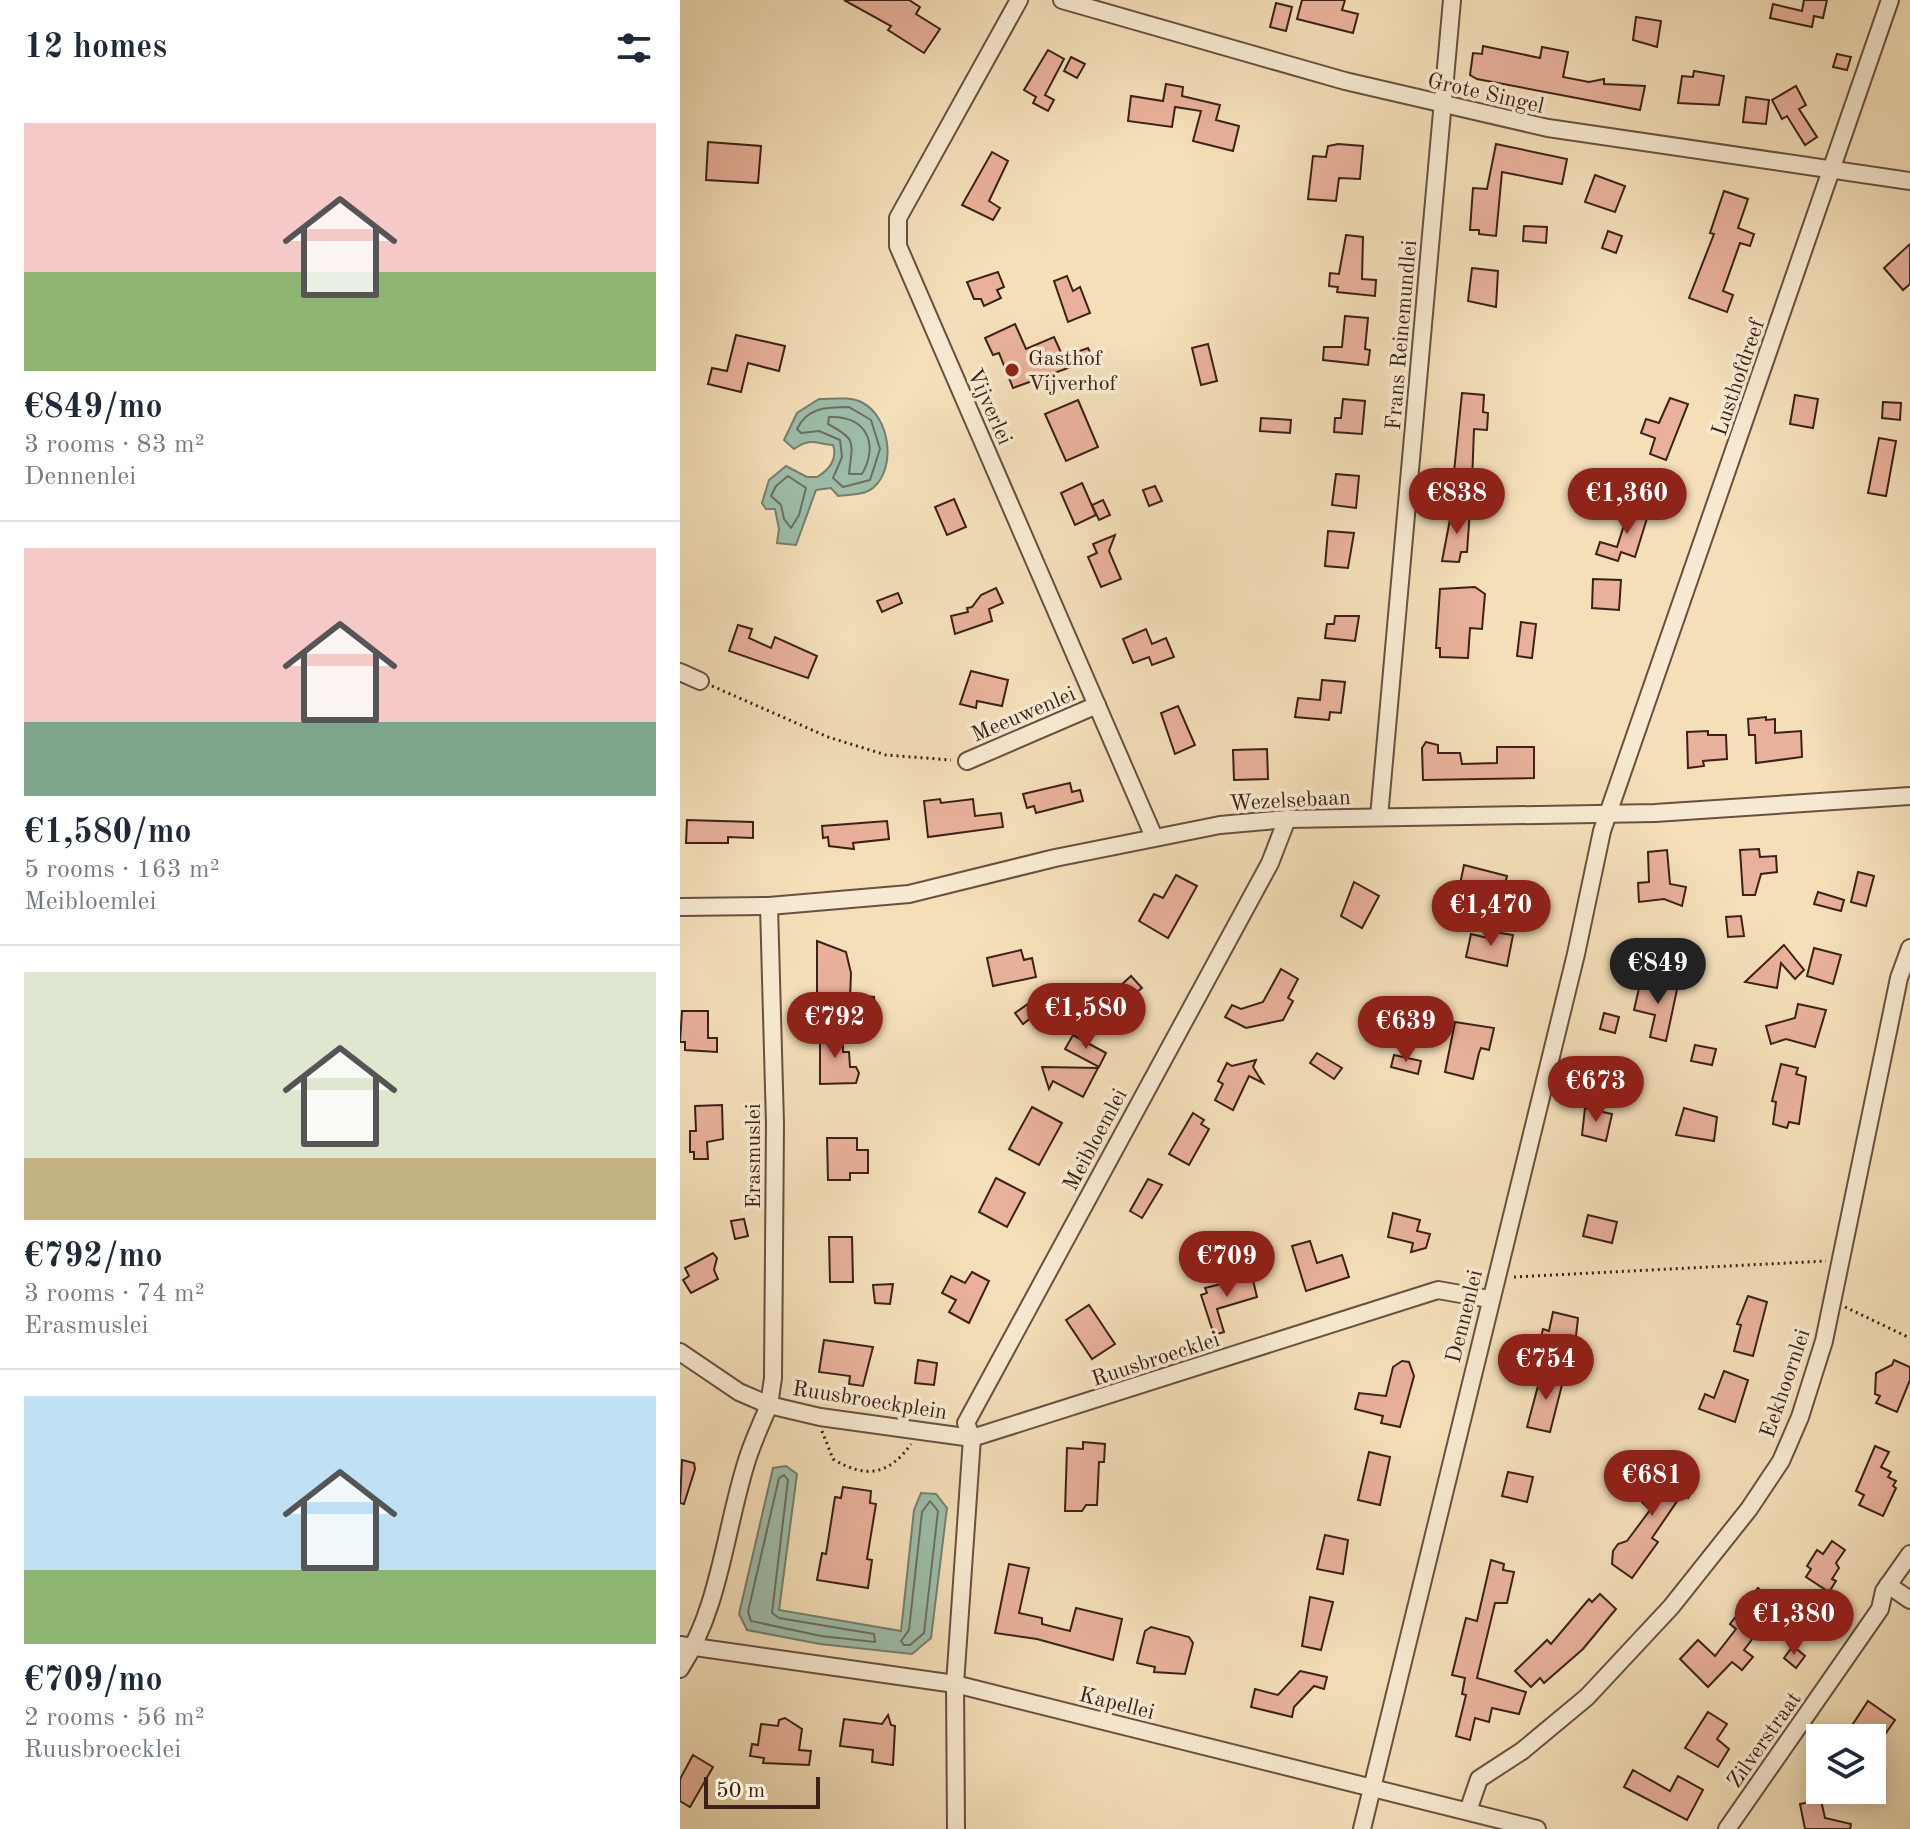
<!DOCTYPE html>
<meta charset="utf-8">
<style>
body{margin:0;font-family:"Old Standard TT",serif;background:#f2f2f3;color:#1f2937;height:100vh;display:flex;flex-direction:column;font-size:30px;white-space:nowrap}
*{box-sizing:border-box;margin:0}
p{font-size:26px;color:#747a83}
.icon{flex:none;width:44px;height:44px;fill:none;stroke:currentColor;stroke-width:2;stroke-linecap:round;stroke-linejoin:round}
.map{position:relative;flex:1;overflow:hidden}
.side{display:flex;flex-direction:column;background:#fff;width:680px}
.side>*{flex:none}
.tools{position:absolute;left:1126px;top:1724px;display:grid;gap:16px}
.tools a{display:grid;place-items:center;width:80px;height:80px;border-radius:0px;background:#fff;box-shadow:0 4px 20px #0003;font-size:40px}
.scale{position:absolute;left:24px;bottom:20px;width:116px;box-sizing:border-box;padding-left:8px;border:4px solid #3b2117;border-top:0;font-size:22px;line-height:28px;white-space:nowrap;color:#3b2117;-webkit-text-stroke:6px #f8ead2;paint-order:stroke}
.price{position:absolute;translate:-50% -68px;padding:0 18px;border-radius:28px;background:#8f2418;color:#fff;font-size:26px;line-height:52px;filter:drop-shadow(0 2px 4px #0008)}
.price::after{content:'';position:absolute;left:50%;top:48px;width:24px;height:18px;margin-left:-12px;background:inherit;clip-path:polygon(0 0,100% 0,50% 100%)}
.price.selected{background:#222;color:#fff}
ul{padding:0;list-style:none}
li{display:grid;align-content:center;gap:16px;height:424px;padding:0 24px}
li+li{border-top:2px solid #e0e1e3}
li span{display:grid;place-items:center;height:248px;border-radius:0px;color:#555}
li>.icon{margin-inline-start:auto}
span .icon{width:144px;height:144px;fill:#fffc;stroke-width:1}
li b{font-size:34px}
h2{display:flex;justify-content:space-between;align-items:center;height:96px;padding:0 24px;font-size:34px}
main{display:flex;flex:1;min-height:0}
.map>svg:first-child{display:block}
</style>
<main>
<section class="side">
<h2>12 homes<svg class="icon" aria-label="filters" viewBox="0 0 24 24"><path d="M4 7h16M4 17h16"/><circle cx="9" cy="7" r="2"/><circle cx="15" cy="17" r="2"/></svg></h2>
<ul>
<li><span style="background:linear-gradient(#f6c9c9 60%,#8fb573 0)"><svg class="icon" aria-label="home" viewBox="0 0 24 24"><path d="M3 11l9-7 9 7M6 9v11h12V9"/></svg></span><div><b>€849/mo</b><p>3 rooms · 83 m²</p><p>Dennenlei</p></div></li>
<li><span style="background:linear-gradient(#f6c9c9 70%,#7fa58c 0)"><svg class="icon" aria-label="home" viewBox="0 0 24 24"><path d="M3 11l9-7 9 7M6 9v11h12V9"/></svg></span><div><b>€1,580/mo</b><p>5 rooms · 163 m²</p><p>Meibloemlei</p></div></li>
<li><span style="background:linear-gradient(#dfe7d0 75%,#c2b280 0)"><svg class="icon" aria-label="home" viewBox="0 0 24 24"><path d="M3 11l9-7 9 7M6 9v11h12V9"/></svg></span><div><b>€792/mo</b><p>3 rooms · 74 m²</p><p>Erasmuslei</p></div></li>
<li><span style="background:linear-gradient(#bfe0f5 70%,#8fb573 0)"><svg class="icon" aria-label="home" viewBox="0 0 24 24"><path d="M3 11l9-7 9 7M6 9v11h12V9"/></svg></span><div><b>€709/mo</b><p>2 rooms · 56 m²</p><p>Ruusbroecklei</p></div></li>
</ul>
</section>
<div class="map">
<svg width="1230" height="1829" viewBox="0 0 1230 1829">
<rect width="100%" height="100%" fill="#f4dfb9"/>
<filter id="stains"><feTurbulence type="fractalNoise" baseFrequency=".0025" numOctaves="4"/><feColorMatrix values="0 0 0 0 .2 0 0 0 0 .09 0 0 0 0 .02 0 0 0 .5 -.17"/></filter>
<radialGradient id="worn" r=".72"><stop offset=".6" stop-color="#630" stop-opacity="0"/><stop offset="1" stop-color="#630" stop-opacity=".3"/></radialGradient>
<g fill="#9dbda9" stroke="#767f6f" stroke-width="2">
<path d="M139,399c14,0 31,-3 44,4 26,14 34,63 11,84 -8,8 -25,8 -36,9l-7,-8 -15,2 -20,55 -19,-2 2,-14 -4,-20h-9l-4,-6 7,-23 17,-14 21,11h10c12,-7 21,-18 16,-32 -17,-1 -22,-8 -39,4l-10,-9 13,-27z"/>
<path d="M106,1466l11,8 -18,136 122,21 13,-121 7,-17 15,1 11,14 -16,130 -19,16 -92,-10 -73,-14 -8,-16 34,-146z"/>
</g>
<g fill="none" stroke-linecap="round" stroke-linejoin="round">
<g stroke="#6c6f60" stroke-width="2">
<path d="M169,407l22,13 9,29 -10,31 -27,7 -10,-9 9,-21 -2,-17 -21,-9 -18,2 -4,-4c11,-22 30,-22 52,-22z"/>
<path d="M149,417c36,-2 51,26 33,57h-13c3,-32 9,-34 -21,-50z"/>
<path d="M108,476l18,12 -7,27 -8,13 -7,-9 -3,-14 -10,-9 5,-10z"/>
<path d="M104,1475l4,5 -16,133 7,5 95,16 1,8 -54,-6 -70,-15 -3,-9 31,-134z"/>
<path d="M250,1501l8,10 -14,122 -14,12h-6l-3,-4 8,-11 13,-118z"/>
</g>
</g>
<g fill="#e9b19b" stroke="#3b2117" stroke-width="2">
<path d="M164,0h65l11,7 -4,7 24,15 -16,24 -36,-23 3,-4z"/>
<path d="M622,0h43l-3,10 16,4 -5,19 -56,-14z"/>
<path d="M1124,0h23l-4,18 -9,-2 -2,11 -42,-9 3,-14 29,7z"/>
<path d="M596,3l16,4 -6,24 -16,-4z"/>
<path d="M956,17l25,4 -4,26 -24,-7z"/>
<path d="M803,46l57,12 2,-11 26,5 -5,25 26,5 15,-3v5l41,2 -5,24 -163,-31 -7,-4 3,-22 9,1z"/>
<path d="M368,50l16,9 -19,36 9,5 -6,11 -15,-8 3,-6 -12,-7z"/>
<path d="M1157,54l14,3 -4,13 -14,-3z"/>
<path d="M391,57l14,7 -8,14 -13,-7z"/>
<path d="M1014,71l30,5 -5,29 -41,-2 4,-27 11,1z"/>
<path d="M486,84l17,3 -1,9 38,9 -4,15 23,6 -6,25 -40,-10 8,-30 -26,-4 -3,20 -44,-6 3,-25 32,5z"/>
<path d="M1116,86l10,19 -7,4 18,28 -12,8 -18,-29 -5,3 -10,-19z"/>
<path d="M1066,97l23,3 -3,24 -23,-2z"/>
<path d="M28,142l53,4 -3,37 -52,-3z"/>
<path d="M658,144l25,2 -3,33 -21,-1 -3,23 -28,-2 5,-43 13,1 2,-11z"/>
<path d="M816,144l71,15 -5,25 -60,-12 -6,64 -17,-2v-4h-9l3,-42 14,1z"/>
<path d="M312,152l16,9 -19,40 11,7 -7,12 -31,-15z"/>
<path d="M915,175l30,11 -10,26 -30,-10z"/>
<path d="M1044,191l24,8 -10,29 16,6 -4,12 -10,-3 -17,48 10,4 -6,17 -38,-14 25,-64 -4,-1z"/>
<path d="M844,226l23,1 -1,16 -23,-2z"/>
<path d="M928,231l14,5 -6,17 -14,-5z"/>
<path d="M666,235l17,2 -1,42 14,1 -1,16 -38,-4 1,-5 -9,-1 1,-13 9,1z"/>
<path d="M1230,244v40l-7,6 -19,-22z"/>
<path d="M792,268l26,3 -2,36 -28,-6z"/>
<path d="M318,272l6,15 -7,3 4,8 -17,8 -3,-7h-7l-7,-17z"/>
<path d="M387,276l6,15 7,-4 10,26 -22,9 -14,-41z"/>
<path d="M665,316l23,2 -3,31 5,1 -2,15 -45,-5 1,-13h18z"/>
<path d="M335,324l11,25 28,-12 9,20 25,-9 5,11 -80,29 -14,-35 -6,2 -8,-17z"/>
<path d="M56,335l49,11 -6,25 -31,-8 -7,29 -33,-8 4,-16 15,3z"/>
<path d="M528,344l9,37 -16,4 -9,-37z"/>
<path d="M782,393l22,2 -1,17 5,1 -1,17 -13,-1 -2,54 -19,-1z"/>
<path d="M1115,395l23,4 -5,29 -23,-4z"/>
<path d="M990,398l18,6 -22,56 -16,-6 5,-16 -14,-5 5,-14 13,4z"/>
<path d="M663,399l22,2 -3,33 -28,-2 1,-14h6z"/>
<path d="M398,400l20,47 -32,14 -21,-47z"/>
<path d="M1203,402l18,1 -1,17 -18,-2z"/>
<path d="M581,418l30,2 -1,13 -30,-2z"/>
<path d="M1199,438l17,3 -10,55 -18,-3z"/>
<path d="M656,474l23,2 -3,32 -24,-3z"/>
<path d="M402,483l14,32 -21,10 -14,-32z"/>
<path d="M475,486l7,15 -13,5 -6,-16z"/>
<path d="M274,499l12,28 -19,8 -12,-28z"/>
<path d="M423,500l7,15 -11,5 -7,-15z"/>
<path d="M950,506l19,6 -14,45 -14,-5 -3,9 -22,-7 4,-12 17,5z"/>
<path d="M772,509l18,1 -3,42h-6l-2,10 -17,-1z"/>
<path d="M648,531l26,2 -6,35 -23,-2z"/>
<path d="M435,535l-6,16 12,28 -20,8 -13,-30 9,-4 -4,-9z"/>
<path d="M913,579l28,1 -2,30 -27,-2z"/>
<path d="M795,587l10,7 -3,35 -12,-1 -2,30 -28,-1v-9h-4l4,-59z"/>
<path d="M316,588l7,15 -14,6 3,12 -37,13 -4,-18 17,-4 -1,-4 5,-1 9,-12z"/>
<path d="M218,593l4,10 -20,9 -5,-11z"/>
<path d="M655,616h24l-4,25 -30,-3 2,-14h7z"/>
<path d="M841,622l15,2 -4,34 -15,-2z"/>
<path d="M58,625l14,4 -3,9 22,10 4,-11 42,19 -9,22 -79,-27z"/>
<path d="M466,629l6,15 14,-6 8,19 -22,8 -3,-8 -16,6 -10,-24z"/>
<path d="M291,671l37,9 -6,26 -25,-5 -1,7 -16,-4z"/>
<path d="M642,680l23,2 -4,31 -11,-1 -1,8 -34,-3 3,-19 22,2z"/>
<path d="M498,706l17,39 -20,9 -14,-41z"/>
<path d="M1086,717v3l9,-1v14l26,-2 1,26 -46,6 -1,-28h-6l-1,-16z"/>
<path d="M1028,731v4h18l1,24 -24,2 1,5 -16,2 -1,-36z"/>
<path d="M746,742l12,3v8h22l2,11 35,-1v-16h37v31l-111,2 -1,-32z"/>
<path d="M587,749l1,30 -34,1 -1,-30z"/>
<path d="M390,783l2,9 8,-2 3,11 -47,12 -2,-7 -7,2 -4,-14z"/>
<path d="M260,799l1,4 32,-4 2,17 26,-3 2,14 -75,10 -4,-36z"/>
<path d="M7,820l66,2v16l-25,-1v6h-42z"/>
<path d="M207,821l2,18 -36,4 1,6 -25,-3 -1,-9 -5,1 -1,-12z"/>
<path d="M1079,849l1,8 16,-1 1,16 -16,2 -6,21h-12l-3,-45z"/>
<path d="M987,850l3,34 16,3 -4,19 -18,-7 -25,3 -1,-19 11,-1 -1,-30z"/>
<path d="M784,865l43,11 -5,20 -43,-7z"/>
<path d="M1178,872l16,4 -8,30 -15,-4z"/>
<path d="M496,875l21,11 -29,52 -29,-17 15,-27 9,4z"/>
<path d="M674,882l25,14 -17,32 -21,-12z"/>
<path d="M1138,892l26,8 -3,11 -27,-7z"/>
<path d="M1061,916l3,20 -16,1 -2,-20z"/>
<path d="M814,932l19,3 -6,31 -41,-9 5,-23 21,5z"/>
<path d="M137,941l29,11 5,21 -1,25 -33,-3z"/>
<path d="M1104,945l20,25 -9,9 -14,-16 -4,25 -32,-6z"/>
<path d="M1134,948l27,7 -8,29 -26,-8z"/>
<path d="M341,950l3,10 8,-2 4,19 -43,9 -6,-28z"/>
<path d="M601,969l17,10 -10,19 5,3 -10,19 -37,8 -21,-11 7,-12 9,4 22,-7z"/>
<path d="M451,976l11,12 -10,8 -21,34 -18,-10 19,-36 7,3z"/>
<path d="M977,980l21,5 -12,56 -16,-4 5,-22 -21,-5 6,-26 15,3z"/>
<path d="M365,992l-13,25 -9,7 -8,-11z"/>
<path d="M172,995l22,2 1,12h-24z"/>
<path d="M1118,1004l28,6 -11,37 -29,-8 -15,5 -5,-18 29,-8z"/>
<path d="M2,1011h26v27h9v14l-32,-2v-8h-5z"/>
<path d="M924,1013l15,4 -4,16 -15,-4z"/>
<path d="M775,1022l39,6 -5,22 -8,-2 -2,5 -6,26 -28,-7z"/>
<path d="M163,1029v23h6l1,15h6l3,6 -3,10 -36,1v-54z"/>
<path d="M393,1035l33,18 -7,14 -34,-18z"/>
<path d="M1015,1045l21,4 -4,16 -21,-4z"/>
<path d="M637,1053l25,15 -8,11 -24,-16z"/>
<path d="M714,1055l27,6 -3,13 -27,-7z"/>
<path d="M576,1060l-3,7 10,16 -14,-7 -16,34 -18,-10 8,-16 -5,-3 9,-18 5,3z"/>
<path d="M1101,1064l17,4 -2,6 10,3 -7,47 -10,-2 -2,6 -14,-4 3,-22 -4,-1z"/>
<path d="M362,1067l56,1 -15,29 -30,-16 -4,8z"/>
<path d="M42,1105l1,34 -16,3 1,17h-14v-7h-4v-21h6l-1,-25z"/>
<path d="M352,1107l30,16 -23,42 -30,-16z"/>
<path d="M905,1108l27,6 -6,27 -24,-6z"/>
<path d="M1004,1108l33,9 -3,24 -38,-6z"/>
<path d="M513,1113l11,7 -3,4 8,5 -20,36 -20,-11z"/>
<path d="M147,1138h30v12h11v23h-18v7h-22z"/>
<path d="M316,1178l29,15 -18,34 -28,-15z"/>
<path d="M468,1179l14,6 -20,33 -12,-7z"/>
<path d="M713,1213l27,7 -3,11 13,3 -4,14 -15,4 2,-9 -25,-6z"/>
<path d="M908,1215l29,7 -5,21 -29,-7z"/>
<path d="M64,1219l4,17 -13,3 -4,-18z"/>
<path d="M149,1237h23l1,45h-23z"/>
<path d="M630,1241l7,22 25,-8 7,22 -43,14 -14,-45z"/>
<path d="M33,1253l4,5 -3,12 4,9 -27,14 -8,-13 6,-4 -4,-8z"/>
<path d="M292,1272l17,9 -20,42 -20,-11 7,-12 -14,-7 9,-17 14,7z"/>
<path d="M572,1276l5,21 -40,12 7,23 -10,3 -13,-40 6,-2 -2,-5z"/>
<path d="M213,1284l-3,20 -15,-1 -2,-18z"/>
<path d="M1068,1296l19,6 -14,54 -19,-5 7,-26 -4,-1z"/>
<path d="M409,1305l26,39 -23,15 -26,-39z"/>
<path d="M873,1312l25,6 -4,36 -35,-9 4,-16 6,2z"/>
<path d="M144,1340l49,7 -10,39 -14,-2 1,-8 -31,-4z"/>
<path d="M238,1360l19,3 -3,22 -19,-2z"/>
<path d="M1214,1360l16,7v13l-13,32 -21,-9 4,-7 -5,-2 1,-21 16,-8z"/>
<path d="M722,1361l7,1 5,14 -14,51 -19,-4 2,-7 -28,-7 4,-16 27,3 7,-29z"/>
<path d="M862,1371l22,6 -14,55 -23,-5z"/>
<path d="M1044,1371l24,9 -13,42 -36,-13 6,-15 9,4z"/>
<path d="M403,1442l22,2 -1,18h-5l-2,43h-11l-4,6h-17l2,-63 16,1z"/>
<path d="M1195,1446l14,6 -8,15 10,5 -3,5 8,4 -3,5 3,2 -13,28 -24,-11 5,-10 -8,-4z"/>
<path d="M689,1452l21,5 -10,48 -22,-5z"/>
<path d="M2,1460l12,3 1,6 -11,35 -4,-1z"/>
<path d="M984,1462l30,20 1,5 -7,11 -6,-4 -30,44 6,4 -26,36 -20,-14 1,-13 5,-7 9,-3 23,-31 -11,-11z"/>
<path d="M828,1472l25,5 -6,25 -25,-6z"/>
<path d="M163,1487l28,4 -1,12 6,1 -9,55 5,1 -4,28 -51,-8 5,-27 4,1 9,-57 6,1z"/>
<path d="M645,1535l23,5 -5,34 -26,-5z"/>
<path d="M1152,1541l13,9 -9,13 3,5 -7,11 4,2 -7,11 -23,-15 5,-8 -4,-3 10,-16 6,4z"/>
<path d="M811,1560l13,4 -1,6 11,2 -7,31h-12l-18,75 49,14 -7,22 -27,-6 -3,14 -14,-4 -5,22 -14,-4 10,-41 -4,-1 3,-16 -13,-3 14,-57 11,3z"/>
<path d="M329,1564l20,4 -10,45 23,5v6l28,7 6,-23 46,11 -9,41 -76,-21 -42,-6z"/>
<path d="M1078,1588l24,21 -15,20 -5,-3 -18,24 9,7 -11,13 -10,-8 -24,25 -28,-28 18,-19 17,16 21,-27 -6,-5z"/>
<path d="M920,1594l16,15 -33,40 -39,34 -4,-5 -9,9 -16,-16 32,-31 4,4 38,-45 3,3z"/>
<path d="M630,1597l23,5 -12,48 -19,-4z"/>
<path d="M471,1627l38,10 4,6 -8,31 -31,-2 1,-5 -18,-4 8,-32z"/>
<path d="M1113,1646l12,10 -9,12 -12,-10z"/>
<path d="M620,1671l27,6 -3,12 -10,-3 -20,21 -2,10 -41,-10 4,-18 23,6z"/>
<path d="M1188,1701l27,19 -23,33v-15h-12l-11,-8z"/>
<path d="M1028,1712l19,12 -10,15 12,10 -11,18 -33,-19z"/>
<path d="M208,1715l3,10 4,1 -2,39 -21,-3 1,-12 -33,-4 4,-27 38,5z"/>
<path d="M105,1718l17,11 -3,21 12,1 -2,14 -46,-2 1,-5 -14,-2 2,-12 6,1 3,-21 17,2 1,-6z"/>
<path d="M13,1755l20,12 -23,40 -10,-6v-22z"/>
<path d="M953,1770l37,21 8,-15 25,14 -16,30 -63,-33z"/>
<path d="M1141,1800l4,18 26,6 -1,5h-45l-5,-25z"/>
</g>
<g fill="none" stroke-linecap="round" stroke-linejoin="round">
<defs>
<g id="minor">
<path d="M339,0l-121,218v28l256,591"/>
<path d="M382,0l283,81 203,47 362,53"/>
<path d="M0,672l20,9"/>
<path d="M287,761l130,-56"/>
<path d="M699,817l73,-817"/>
<path d="M0,907l89,-1 140,-12 146,-36 165,-33 67,-6 368,-6 255,-17"/>
<path d="M0,1352l59,40 30,13 4,-27 2,-254 -6,-218"/>
<path d="M1208,1585l22,15"/>
<path d="M0,1645l275,39 582,145"/>
<path d="M0,1669c41,-63 45,-142 68,-212 6,-18 14,-35 21,-52l51,12 152,21 466,-148 51,9"/>
<path d="M788,1811l11,-32 43,-28 65,-54 84,-90 78,-98 32,-48 19,-44 24,-76 75,-363 11,-30"/>
<path d="M276,1829l-1,-145 17,-246 -6,-15 304,-560 17,-44"/>
<path d="M682,1829l214,-875 26,-123 288,-831"/>
<path d="M1047,1829l153,-220 4,-18 26,-37"/>
</g>
</defs>
<use href="#minor" stroke="#695040" stroke-width="20"/>
<g stroke="#3b2117" stroke-width="3" stroke-dasharray="2 4" stroke-linecap="butt">
<path d="M32,686l116,51 58,18 65,5"/>
<path d="M834,1277l312,-16"/>
<path d="M1165,1307l65,31"/>
<path d="M142,1431l11,28c33,20 56,16 78,-15"/>
</g>
<use href="#minor" stroke="#f8ead2" stroke-width="16"/>
</g>
<circle fill="#8f2418" stroke="#f8ead2" stroke-width="3" cx="332" cy="370" r="8"/>
<g text-anchor="middle" stroke-width="7" stroke-linejoin="round" paint-order="stroke">
<g font-size="22" fill="#3b2117" stroke="#f8ead2">
<text transform="translate(806 92) rotate(13)" y="8">Grote Singel</text>
<text transform="translate(720 335) rotate(-85)" y="8">Frans Reinemundlei</text>
<text transform="translate(1057 377) rotate(-71)" y="8">Lusthofdreef</text>
<text transform="translate(311 406) rotate(66)" y="8">Vijverlei</text>
<text transform="translate(343 713) rotate(-23)" y="8">Meeuwenlei</text>
<text transform="translate(610 799) rotate(-3)" y="8">Wezelsebaan</text>
<text transform="translate(414 1139) rotate(-62)" y="8">Meibloemlei</text>
<text transform="translate(72 1156) rotate(-90)" y="8">Erasmuslei</text>
<text transform="translate(783 1316) rotate(-76)" y="8">Dennenlei</text>
<text transform="translate(475 1358) rotate(-18)" y="8">Ruusbroecklei</text>
<text transform="translate(1104 1383) rotate(-71)" y="8">Eekhoornlei</text>
<text transform="translate(190 1399) rotate(9)" y="8">Ruusbroeckplein</text>
<text transform="translate(437 1702) rotate(14)" y="8">Kapellei</text>
<text transform="translate(1083 1739) rotate(-55)" y="8">Zilverstraat</text>
</g>
<g font-size="22" fill="#3b2117" stroke="#f8ead2" text-anchor="start">
<text x="348" y="365">Gasthof<tspan x="348" dy="25">Vijverhof</tspan></text>
</g>
</g>
<rect width="100%" height="100%" filter="url(#stains)"/>
<rect width="100%" height="100%" fill="url(#worn)"/>
</svg>
<div class="tools">
<a><svg class="icon" aria-label="layers" viewBox="0 0 24 24"><path d="M12 4l9 5-9 5-9-5zM3 14l9 5 9-5"/></svg></a>
</div>
<div class="scale">50 m</div>
<b class="price" style="left:777px;top:536px">€838</b>
<b class="price" style="left:947px;top:536px">€1,360</b>
<b class="price" style="left:811px;top:948px">€1,470</b>
<b class="price selected" style="left:978px;top:1006px">€849</b>
<b class="price" style="left:406px;top:1051px">€1,580</b>
<b class="price" style="left:155px;top:1060px">€792</b>
<b class="price" style="left:726px;top:1064px">€639</b>
<b class="price" style="left:916px;top:1124px">€673</b>
<b class="price" style="left:547px;top:1299px">€709</b>
<b class="price" style="left:866px;top:1402px">€754</b>
<b class="price" style="left:972px;top:1518px">€681</b>
<b class="price" style="left:1114px;top:1657px">€1,380</b>
</div>
</main>
